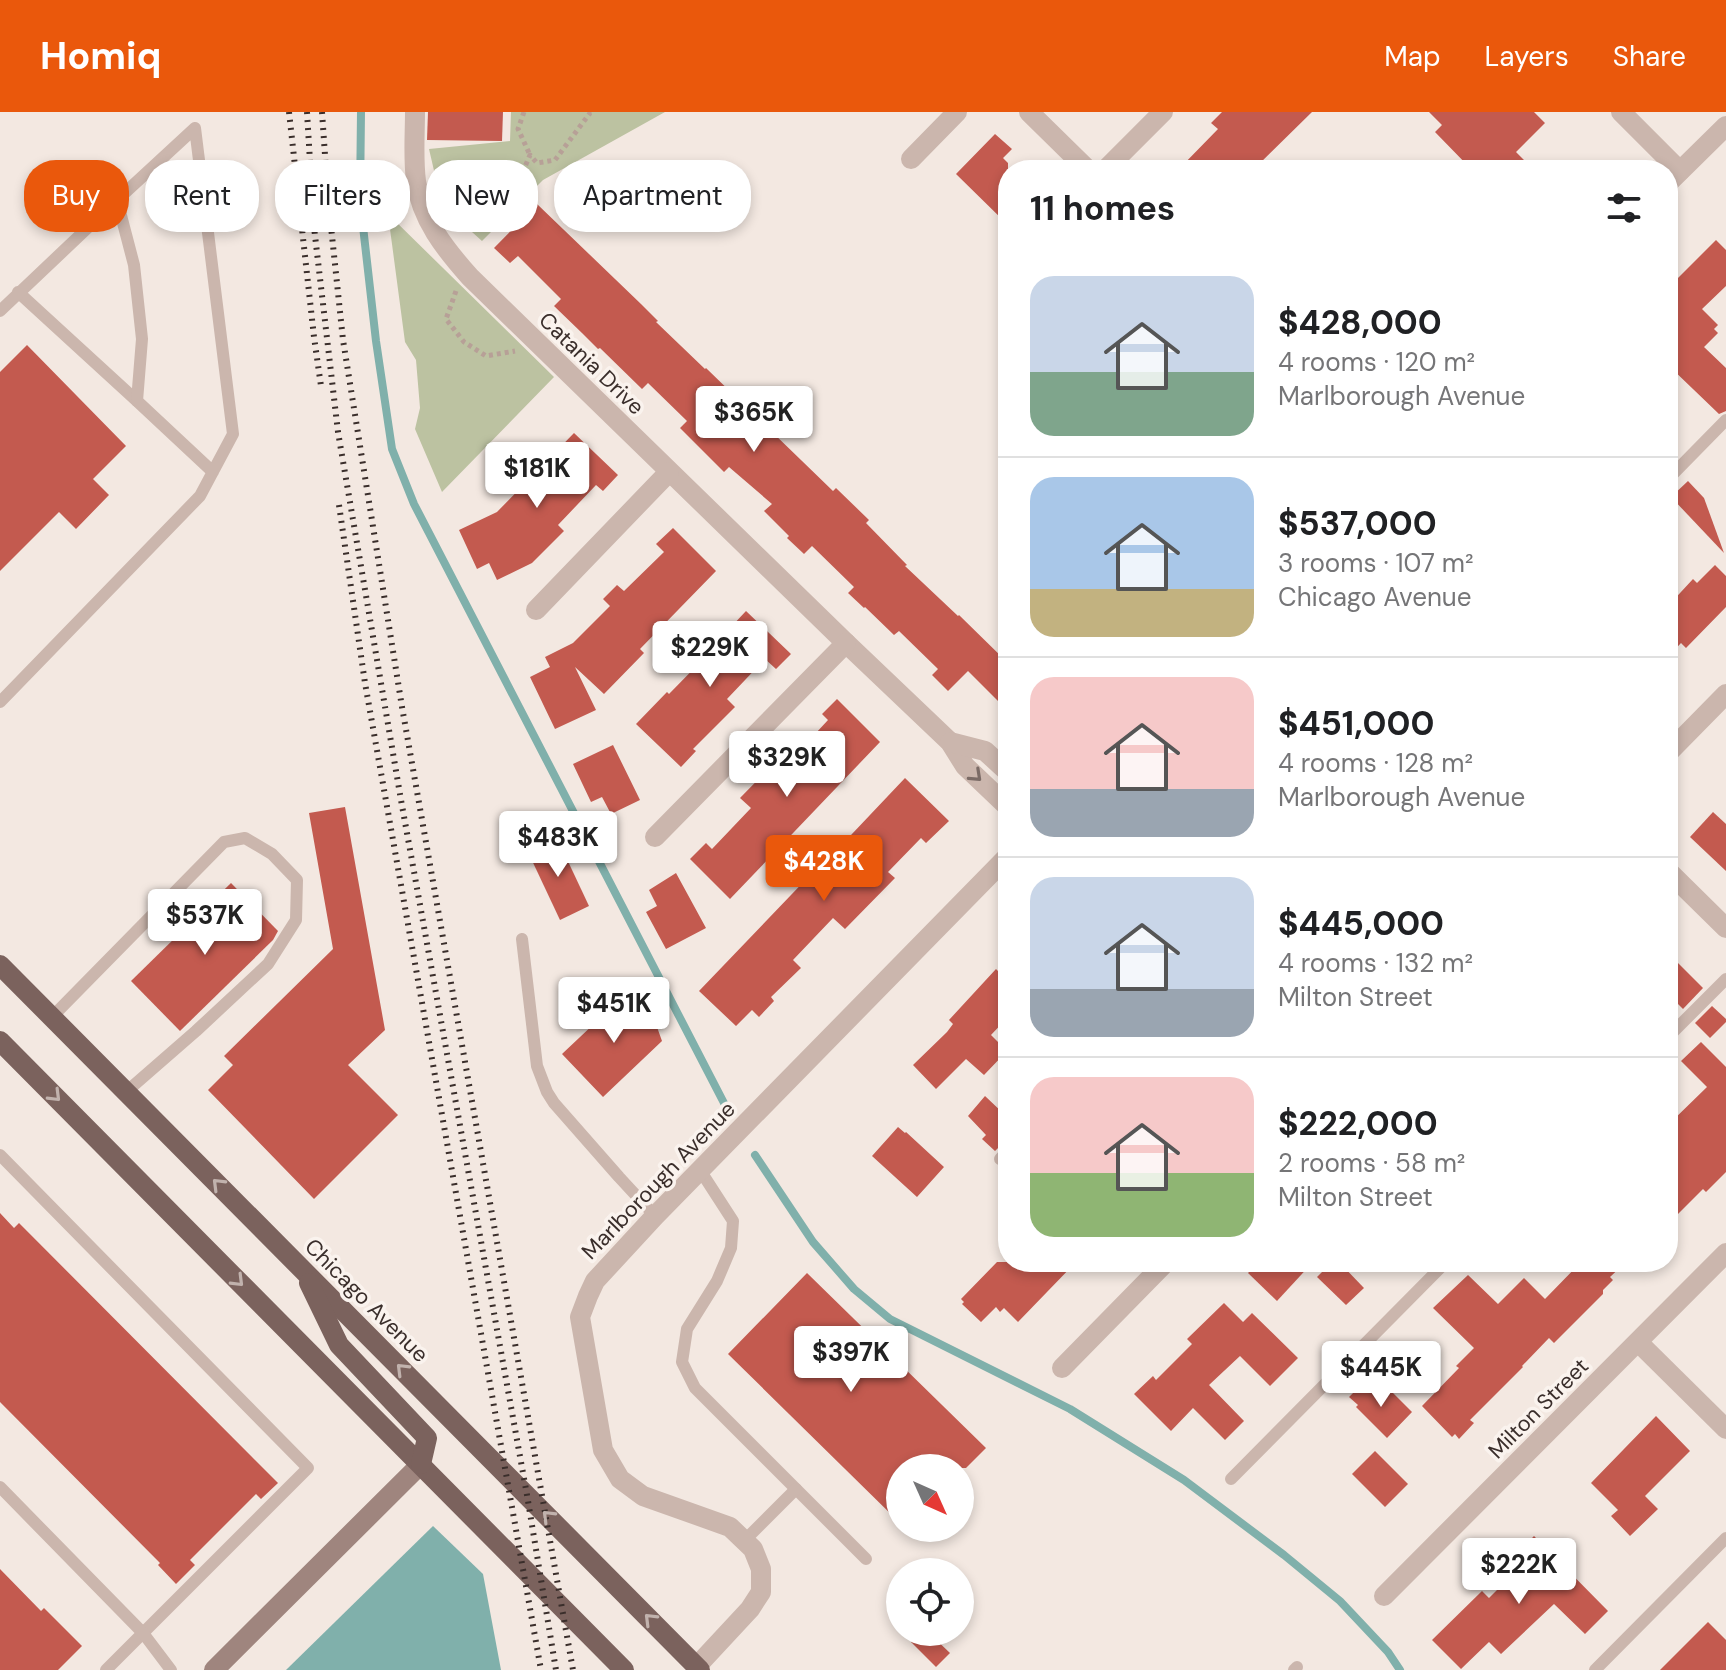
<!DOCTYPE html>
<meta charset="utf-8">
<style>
body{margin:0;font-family:"DM Sans",sans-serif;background:#f6f6f6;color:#202124;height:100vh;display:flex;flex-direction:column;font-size:30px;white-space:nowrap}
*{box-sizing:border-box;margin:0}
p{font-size:26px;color:#757577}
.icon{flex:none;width:44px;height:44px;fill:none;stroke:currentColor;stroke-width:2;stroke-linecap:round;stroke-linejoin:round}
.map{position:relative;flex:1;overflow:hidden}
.panel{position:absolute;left:998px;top:48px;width:680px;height:1112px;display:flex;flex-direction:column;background:#fff;border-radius:32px;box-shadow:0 4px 12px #0003}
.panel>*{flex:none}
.hud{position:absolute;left:24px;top:48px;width:760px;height:72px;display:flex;gap:16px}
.needle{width:52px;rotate:135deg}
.controls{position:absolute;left:886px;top:1342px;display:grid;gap:16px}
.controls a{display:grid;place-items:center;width:88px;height:88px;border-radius:50%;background:#fff;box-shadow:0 4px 12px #0003;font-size:40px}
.price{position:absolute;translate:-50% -68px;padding:0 18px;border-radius:8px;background:#fff;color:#222;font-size:26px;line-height:52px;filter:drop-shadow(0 2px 4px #0008)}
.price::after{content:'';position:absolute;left:50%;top:48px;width:24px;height:18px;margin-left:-12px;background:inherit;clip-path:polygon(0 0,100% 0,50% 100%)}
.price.selected{background:#ea580c;color:#fff}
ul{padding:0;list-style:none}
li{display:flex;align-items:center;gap:24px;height:200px;padding:0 32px}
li+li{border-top:2px solid #e0e0e0}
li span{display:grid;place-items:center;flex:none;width:224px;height:160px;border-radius:24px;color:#555}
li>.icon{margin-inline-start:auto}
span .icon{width:96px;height:96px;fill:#fffc;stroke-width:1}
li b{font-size:34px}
h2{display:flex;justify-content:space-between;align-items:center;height:96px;padding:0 32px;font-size:34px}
.chip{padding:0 28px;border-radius:32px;background:#fff;box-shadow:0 4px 12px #0003;font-size:28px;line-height:72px}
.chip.selected{background:#ea580c;color:#fff}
header{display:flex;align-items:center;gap:48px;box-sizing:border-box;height:112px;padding:0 40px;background:#ea580c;color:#fff}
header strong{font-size:38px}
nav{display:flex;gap:44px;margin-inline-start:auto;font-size:28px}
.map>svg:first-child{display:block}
</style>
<header>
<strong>Homiq</strong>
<nav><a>Map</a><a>Layers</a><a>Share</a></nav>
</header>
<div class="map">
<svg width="1726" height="1558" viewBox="0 0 1726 1558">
<rect width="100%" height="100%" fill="#f3e8e1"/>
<g fill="#bcc2a1">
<path d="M511,0h154l-122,68 -61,61 -40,-36 -13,-56 81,-8z"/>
<path d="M388,102l166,163 -112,115 -27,-63 5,-21 -4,-48 -11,-18z"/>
</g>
<path fill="#80b0ab" d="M433,1414l50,48 18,96h-215z"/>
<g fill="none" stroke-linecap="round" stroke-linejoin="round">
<g stroke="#80b0ab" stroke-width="8">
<path d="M361,0l-1,88 16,141 16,108 22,55 310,599"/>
<path d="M755,1043l58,87 41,47 36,30 180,90 114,71 100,75 56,46 48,51 12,18"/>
</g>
</g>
<g fill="#c35a4f">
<path d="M428,0h75l-1,29 -75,-1z"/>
<path d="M1222,0h90l-59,58h-75l40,-41 -7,-6z"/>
<path d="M1429,0h105l11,11 -29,29 18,18h-62l-37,-38 7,-7z"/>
<path d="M995,22l17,15 -9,9 5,5v62l-52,-51z"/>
<path d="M537,92l104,100 17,17 -2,1 49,47 1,-1 127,123 3,-3 33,32 -3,3 41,42 -2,1 53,50 1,-1 49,48v48l-40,-40 -20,20 -16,-16 6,-6 -39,-38 -5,4 -29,-28 -1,1 -16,-15 6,-6 -42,-41 -8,8 -17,-16 2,-2 -25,-25 8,-7 -43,-37 -5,5 -44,-44 7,-7 -39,-38 -6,6 -42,-41 -2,1 -16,-16 -28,-27 7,-7 -43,-43 -8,7 -16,-15z"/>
<path d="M1716,128l10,10v36l-24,23 16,16 -4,4 4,4 -14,14 22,21v43l-7,3 -51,-49v-77z"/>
<path d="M27,233l99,101 -33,33 16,16 -33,34 -17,-17 -59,59v-199z"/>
<path d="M574,321l44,42 -15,16 -7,-6 -38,40 6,6 -32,32 -35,17 -8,-17 -12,6 -18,-39 38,-18z"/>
<path d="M1688,369l16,17 20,55 -53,-56z"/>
<path d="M673,416l43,43 -76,78 4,4 -40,41 -29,-27 21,43 -41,19 -25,-52 20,-10 -5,-10 28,-14 37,-37 -7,-7 14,-14 7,6 40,-39 -8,-8z"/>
<path d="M1715,453l11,11v31l-40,41 -5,-5 -13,14v-51l25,-27 4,4z"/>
<path d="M746,499l45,43 -15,15 -11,-10 -38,40 8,8 -42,42 3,2 -15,16 -45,-43 31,-32 2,2 48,-49 -2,-1z"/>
<path d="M837,587l43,43 -150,157 -40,-40 16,-16 6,6 39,-41 -11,-10 43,-44 7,7 38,-41 -6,-6z"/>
<path d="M613,633l27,55 -29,14 -9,-17 -11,5 -18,-38z"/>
<path d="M905,666l44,43 -23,22 -5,-5 -33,34 7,6 -50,51 -12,-11 -40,42 8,8 -30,29 3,4 -15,16 -7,-7 -16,16 -37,-35 115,-120 2,1z"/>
<path d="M345,695l40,223 -37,35 50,50 -84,84 -106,-109 25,-25 -9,-9 109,-107 -24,-136z"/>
<path d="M1713,700l13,12v47l-36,-34z"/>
<path d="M557,726l32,68 -29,14 -32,-68z"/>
<path d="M676,761l30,55 -40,21 -20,-37 11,-6 -8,-16z"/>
<path d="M231,771l47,48 -5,9 -93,91 -49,-50z"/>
<path d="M1668,841l35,35 -20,21 -15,-15z"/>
<path d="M996,857l12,12v36l-17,18 16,16 -23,24 -18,-16 -30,30 -23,-24 34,-33 6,-8 -4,-4z"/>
<path d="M625,879l32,36 5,14 -59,56 -41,-43 35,-33 -1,-2z"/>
<path d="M1712,894l14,13v3l-16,16 -15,-15z"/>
<path d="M1701,930l25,25v105l-20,20 -3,-3 -35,35v-99l39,-38 -26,-26z"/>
<path d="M985,984l19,18 4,-5v32l-6,3 -7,7 -13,-12 4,-4 -18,-19z"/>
<path d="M898,1015l7,6 1,-1 38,35 -27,30 -45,-41z"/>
<path d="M0,1101l14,15 5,-5 259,260 -17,16 -5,-5 -66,66 5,5 -19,19 -18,-19 2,-2 -160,-161z"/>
<path d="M997,1150h79l-58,60 -14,-14 -4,4 -4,-5 -15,15 -19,-18 2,-2 -3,-3z"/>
<path d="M1259,1150h54l-36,39 -29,-28z"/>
<path d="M1332,1150h7l25,26 -18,17 -29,-28z"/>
<path d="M1581,1150h45l-16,15 3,3 -10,10v4l-49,49 -5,-5 -27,28 1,1 -53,53 4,3 -15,16 -4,-5 -3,3 -30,-31 37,-38 -3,-2 18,-18 -41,-40 35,-33 30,29 26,-26 21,21z"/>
<path d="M807,1161l179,175 -20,20h-66v55l-172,-169z"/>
<path d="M1224,1191l19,19 9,-9 46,45 -28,28 -30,-30 -31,29 35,36 -19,19 -32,-32 -22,23 -37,-37 19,-18 3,4 36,-36 -5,-5z"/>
<path d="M1363,1271l18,17 9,-10 22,22 -25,26 -31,-31 2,-2 -9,-8z"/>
<path d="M1656,1304l34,35 -45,45 13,13 -28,27 -19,-20 7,-6 -27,-27z"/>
<path d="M1375,1339l33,33 -23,23 -33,-33z"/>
<path d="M1534,1424l74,75 -23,23 -31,-30 -53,50 -12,-12 -28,27 -29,-29 50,-49 7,7 30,-30 -9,-8z"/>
<path d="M0,1457l41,42 3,-3 38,38 -24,24h-58z"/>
<path d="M1708,1510l18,18v30h-66z"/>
<path d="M921,1520h7l22,21 -14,14 -25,-25z"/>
</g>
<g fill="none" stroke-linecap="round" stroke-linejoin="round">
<g stroke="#b7a097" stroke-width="5" stroke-dasharray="4 4" stroke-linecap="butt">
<path d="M524,0l-6,17 12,26"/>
<path d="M438,80l14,-7 48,16 15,-11 15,-35 7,8 18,-3 35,-47 5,-1"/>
<path d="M456,179l-10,28 18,23 22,14 29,-5"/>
</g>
<g stroke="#cbb6ad" stroke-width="12">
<path d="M18,180l119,109"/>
<path d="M0,199l117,-111"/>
<path d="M1668,367l58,-59"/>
<path d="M0,590l200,-206 33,-62 -38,-306 -78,72 17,65 8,74 -5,62 76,71"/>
<path d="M522,827l15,127 10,26 7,11 65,74 36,39"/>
<path d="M52,905l172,-175 21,-4 27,16 25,26 -1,40 -28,44 -72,67 -70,61"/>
<path d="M1668,925l58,-58"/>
<path d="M0,1043l308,313 -202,202"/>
<path d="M1000,1047l8,-9"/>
<path d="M700,1058l33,51 -2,27 -14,33 -30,48 -5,33 13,26 171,171"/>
<path d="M1231,1367l215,-217"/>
<path d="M0,1375l143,146 28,37"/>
<path d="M744,1429l52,-52"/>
<path d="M1294,1558l3,-3"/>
<path d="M1595,1558l131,-132"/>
</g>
<g stroke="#cbb6ad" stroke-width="20">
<path d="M415,0c0,22 -2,46 1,69 5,38 29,68 54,96l376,366 104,99 15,24 43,41"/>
<path d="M1029,0l59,58"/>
<path d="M1621,0l59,59"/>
<path d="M911,47l46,-47"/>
<path d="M1105,58l58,-58"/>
<path d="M1668,71l58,-57"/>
<path d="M536,498l133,-138"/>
<path d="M950,630l35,9 23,21"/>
<path d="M1668,641l58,-59"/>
<path d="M655,725l191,-194"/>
<path d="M1668,759l58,57"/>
<path d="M1638,1230l88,87"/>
<path d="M1062,1256l104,-106"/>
<path d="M1384,1484l342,-343"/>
<path d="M697,1554l53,-57 11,-17v-23l-8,-20 -23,-22 -87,-31 -23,-17 -17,-29 -23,-133 8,-21 7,-15 60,-65 353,-360"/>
</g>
<path stroke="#9f857e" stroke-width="20" d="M214,1558l207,-206"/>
<g stroke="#7b625d" stroke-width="20">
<path d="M0,853l700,705"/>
<path d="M0,929l624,629"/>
<path d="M309,1171l30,62 88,93 -6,26"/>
</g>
<g stroke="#3a2e2b" stroke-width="6" stroke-dasharray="2 6" stroke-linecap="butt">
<path d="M289,0l25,225 7,49"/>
<path d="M307,0l7,115 24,205 63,368 126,695 29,175"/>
<path d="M322,0l6,86 15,142 59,367 171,963"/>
<path d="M339,393l26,178 176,987"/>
</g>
</g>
<defs><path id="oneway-chevron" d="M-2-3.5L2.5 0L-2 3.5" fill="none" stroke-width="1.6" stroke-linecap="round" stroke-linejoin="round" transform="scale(2)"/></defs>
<use stroke="#7b6b66" href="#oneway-chevron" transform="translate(976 664) rotate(43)"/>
<g stroke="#c1b2ad">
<use href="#oneway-chevron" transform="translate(55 984) rotate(45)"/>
<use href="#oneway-chevron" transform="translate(218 1072) rotate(-135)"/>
<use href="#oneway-chevron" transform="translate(238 1169) rotate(45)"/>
<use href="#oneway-chevron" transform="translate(402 1257) rotate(-135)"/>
<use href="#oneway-chevron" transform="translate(548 1404) rotate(-135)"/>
<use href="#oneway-chevron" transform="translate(650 1507) rotate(-135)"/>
</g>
<g text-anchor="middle" stroke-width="7" stroke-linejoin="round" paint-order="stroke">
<g font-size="22" fill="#3a2e2b" stroke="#faf3ee">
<text transform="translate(592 251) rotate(44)" y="8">Catania Drive</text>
<text transform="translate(658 1068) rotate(-46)" y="8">Marlborough Avenue</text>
<text transform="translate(367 1188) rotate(45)" y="8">Chicago Avenue</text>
<text transform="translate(1538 1296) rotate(-45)" y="8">Milton Street</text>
</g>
</g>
</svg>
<div class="controls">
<a><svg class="needle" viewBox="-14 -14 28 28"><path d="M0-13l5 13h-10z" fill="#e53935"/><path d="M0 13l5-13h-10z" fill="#757577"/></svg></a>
<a><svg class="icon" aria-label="locate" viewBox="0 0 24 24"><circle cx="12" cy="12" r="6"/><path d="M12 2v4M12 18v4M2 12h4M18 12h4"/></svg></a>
</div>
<b class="price" style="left:754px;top:342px">$365K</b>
<b class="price" style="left:537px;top:398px">$181K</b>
<b class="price" style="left:710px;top:577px">$229K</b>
<b class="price" style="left:787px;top:687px">$329K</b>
<b class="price" style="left:558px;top:767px">$483K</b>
<b class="price selected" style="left:824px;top:791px">$428K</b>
<b class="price" style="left:205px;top:845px">$537K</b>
<b class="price" style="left:614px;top:933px">$451K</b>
<b class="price" style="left:851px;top:1282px">$397K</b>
<b class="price" style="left:1381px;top:1297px">$445K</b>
<b class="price" style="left:1519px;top:1494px">$222K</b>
<div class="hud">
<a class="chip selected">Buy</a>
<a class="chip">Rent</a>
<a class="chip">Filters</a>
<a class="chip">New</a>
<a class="chip">Apartment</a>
</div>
<section class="panel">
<h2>11 homes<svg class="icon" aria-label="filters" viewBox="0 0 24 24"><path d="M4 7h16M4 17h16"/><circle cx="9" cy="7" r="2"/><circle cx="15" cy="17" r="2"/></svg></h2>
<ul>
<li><span style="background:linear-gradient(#c9d6e8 60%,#7fa58c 0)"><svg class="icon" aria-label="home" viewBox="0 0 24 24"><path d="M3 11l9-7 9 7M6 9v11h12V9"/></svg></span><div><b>$428,000</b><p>4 rooms · 120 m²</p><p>Marlborough Avenue</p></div></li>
<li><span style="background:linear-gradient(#a9c7e8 70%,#c2b280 0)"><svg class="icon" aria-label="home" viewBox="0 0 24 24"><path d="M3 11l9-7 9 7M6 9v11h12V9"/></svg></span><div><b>$537,000</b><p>3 rooms · 107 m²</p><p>Chicago Avenue</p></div></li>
<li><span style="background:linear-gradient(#f6c9c9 70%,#9aa5b1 0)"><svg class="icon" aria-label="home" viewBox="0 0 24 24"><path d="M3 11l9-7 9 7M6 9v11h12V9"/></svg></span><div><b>$451,000</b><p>4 rooms · 128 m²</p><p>Marlborough Avenue</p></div></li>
<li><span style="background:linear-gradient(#c9d6e8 70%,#9aa5b1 0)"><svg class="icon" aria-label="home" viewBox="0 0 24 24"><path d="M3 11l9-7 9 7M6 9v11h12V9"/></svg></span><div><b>$445,000</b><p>4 rooms · 132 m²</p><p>Milton Street</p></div></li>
<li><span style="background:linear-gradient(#f6c9c9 60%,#8fb573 0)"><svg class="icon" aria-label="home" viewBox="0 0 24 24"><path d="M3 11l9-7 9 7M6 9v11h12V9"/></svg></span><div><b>$222,000</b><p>2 rooms · 58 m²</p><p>Milton Street</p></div></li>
</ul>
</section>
</div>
